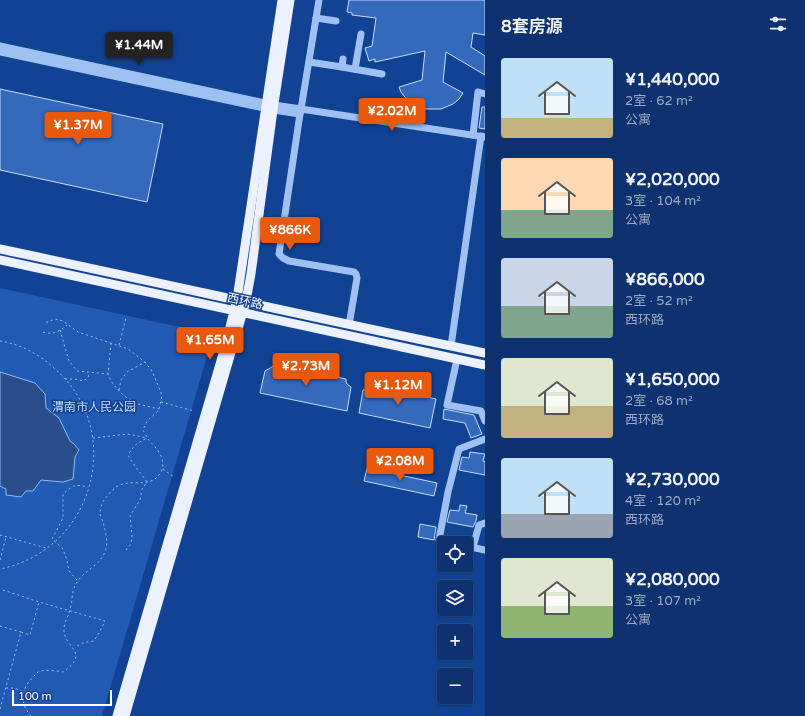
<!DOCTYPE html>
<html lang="zh">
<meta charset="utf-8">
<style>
body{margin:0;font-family:"Varela Round","Noto Sans SC",sans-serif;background:#163a74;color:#f1f3f6;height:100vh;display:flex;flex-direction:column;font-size:15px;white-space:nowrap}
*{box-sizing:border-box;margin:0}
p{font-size:13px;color:#9aaac3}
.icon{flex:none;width:22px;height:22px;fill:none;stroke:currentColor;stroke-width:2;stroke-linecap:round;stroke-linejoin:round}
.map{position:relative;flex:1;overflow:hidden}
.panel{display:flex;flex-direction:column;background:#0d326f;width:320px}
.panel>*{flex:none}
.fabs{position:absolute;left:437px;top:536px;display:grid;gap:8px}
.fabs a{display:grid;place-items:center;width:36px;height:36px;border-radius:4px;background:#0d326f;box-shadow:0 1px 3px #0004,0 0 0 1px #2d4d82;font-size:20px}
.scale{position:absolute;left:12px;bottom:10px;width:100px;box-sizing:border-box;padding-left:4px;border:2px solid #fff;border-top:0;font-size:11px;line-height:14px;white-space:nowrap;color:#fff;-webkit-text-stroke:3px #114294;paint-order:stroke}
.price{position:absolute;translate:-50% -34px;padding:0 9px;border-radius:4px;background:#ea580c;color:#fff;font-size:13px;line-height:26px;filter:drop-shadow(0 1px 2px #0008)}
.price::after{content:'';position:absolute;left:50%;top:24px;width:12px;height:9px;margin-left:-6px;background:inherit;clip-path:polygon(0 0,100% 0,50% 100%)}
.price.on{background:#222;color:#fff}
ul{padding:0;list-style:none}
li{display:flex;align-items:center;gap:12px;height:100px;padding:0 16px}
li span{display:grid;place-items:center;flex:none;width:112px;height:80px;border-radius:4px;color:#555}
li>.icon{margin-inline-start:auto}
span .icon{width:48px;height:48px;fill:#fffc;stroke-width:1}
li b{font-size:17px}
h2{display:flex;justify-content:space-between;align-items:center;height:48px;padding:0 16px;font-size:17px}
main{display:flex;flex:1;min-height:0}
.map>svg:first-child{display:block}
</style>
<main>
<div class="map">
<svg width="485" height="716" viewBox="0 0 485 716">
<rect width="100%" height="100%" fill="#114294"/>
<path fill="#225bb4" d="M0,288l207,45 5,6 -110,377h-102z"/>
<path fill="#2a4e8c" stroke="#90b9f7" d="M0,372l35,11 10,11 1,14 13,10 11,23 4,3 5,6 -4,7 -2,22 -10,3 -22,-2 -8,11h-7l-5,6 -15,-2v-6l-6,-3z"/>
<g fill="#3469bc" stroke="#c6dcfd">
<path d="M349,0h136v35l-12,-2 -2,14 14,9v19l-39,-23 -3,30 20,11 -4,6 -6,5 -12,5h-14l-13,-4 -6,-4 -7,-9 -2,-5 23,-7 3,-29 -50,11v-3l-6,2 -4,-13 7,-2 4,-28 -24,-3v-2l-5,-1z"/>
<path d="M0,89l163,35 -16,78 -147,-32z"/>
<path d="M482,107h3v22l-6,-1z"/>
<path d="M277,364l69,15v3l1,2 4,3 -4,24 -87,-18 5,-22z"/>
<path d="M372,385l64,14 -6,29 -71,-15 4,-23 7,-1z"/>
<path d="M444,409l30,6 8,19 -11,4 -6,-15 -22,-4z"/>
<path d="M470,452l15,2 -2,7 2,1v13l-26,-5 3,-13 7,1z"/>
<path d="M367,468l70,15 -3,13 -70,-15z"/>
<path d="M460,505l7,1 -2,7 12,2 -1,6 -3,6 -26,-5 3,-12 9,1z"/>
<path d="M420,524l16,3 -2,13 -16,-3z"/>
</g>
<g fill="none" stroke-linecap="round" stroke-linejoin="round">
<g stroke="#9fc0f3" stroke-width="1" stroke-dasharray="2 3" stroke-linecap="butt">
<path d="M60,330l9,31 8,10 31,3"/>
<path d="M43,332c10,3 16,0 24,-7"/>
<path d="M0,341c20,3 39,13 54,27 73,63 40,182 -54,201"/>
<path d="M111,343l-3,32 5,9 11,12 14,8 21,5"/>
<path d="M119,345l7,-27"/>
<path d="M65,379h10l8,2 5,-3 1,-5"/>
<path d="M119,390l2,-10 6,-8 18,-10"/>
<path d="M161,402l33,9"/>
<path d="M93,438l35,-4 19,4"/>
<path d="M163,469l11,8"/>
<path d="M0,535l46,13"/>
<path d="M126,550l5,-6 1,-9 -2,-19 10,-16 2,-11 5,-7c-6,-9 -14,-17 -19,-27 6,-10 9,-12 19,-17"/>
<path d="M0,560l6,-23"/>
<path d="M77,580l-8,-9 -2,-11 -4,-11 -11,-10 11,-21v-24c11,-9 11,-10 25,-7"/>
<path d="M3,590l36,12 66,19 -6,12 -5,8c-8,1 -14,2 -19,7"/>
<path d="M0,626l21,6"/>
<path d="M6,688h8l8,3"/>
<path d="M0,709l21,-77 9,3 9,-33"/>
<path d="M31,716c-12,-13 -10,-27 2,-39 2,-2 3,-3 5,-5 6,-3 19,-1 25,0 29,-20 0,-24 1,-43 0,-7 5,-13 6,-20 2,-6 2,-12 3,-18 6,-21 27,-22 33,-42 2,-9 -1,-19 -3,-27 -1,-3 -3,-6 -3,-9 0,-4 2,-11 5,-14 4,-5 9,-12 15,-14 16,-6 31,4 41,-13 3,-5 2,-13 -1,-18 -3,-6 -9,-11 -13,-16 -1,-3 -3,-6 -4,-8l4,-9 12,-11 3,-15 -10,-24 -7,-9 -17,-13 -50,-17 -15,-11 -8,-2 -10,4"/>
</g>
<g stroke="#9fc0f3" stroke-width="7">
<path d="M319,0l-18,109 184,28"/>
<path d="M316,18l20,3"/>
<path d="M0,46l274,59 27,4 -1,5 -27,-4 -273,-58"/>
<path d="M309,62l33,5 1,-8"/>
<path d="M342,67l40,7"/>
<path d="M355,69l6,-35"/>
<path d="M300,114l-21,140 4,4 6,3 65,11 2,2 1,4 -8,47"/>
<path d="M473,135l5,-43 7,2"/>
<path d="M451,346l30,-210"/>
<path d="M457,359l-10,46 34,6 4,10"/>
<path d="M452,543l-13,-3 9,-48 11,-43 26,-10"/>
<path d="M466,546l19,4"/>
<path d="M473,547l6,-22 6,-2"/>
</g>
<g stroke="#ebf1ff" stroke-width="9">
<path d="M0,249c162,34 323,71 485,104"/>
<path d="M0,260l485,105"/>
<path d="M117,716l108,-369 12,-48 45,-299"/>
<path d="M125,716l121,-415 5,-27 22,-164 17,-110"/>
</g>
</g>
<g text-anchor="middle" stroke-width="3" stroke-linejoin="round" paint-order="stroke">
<g font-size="12" fill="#fff" stroke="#114294">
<text transform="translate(245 301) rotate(12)" y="4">西环路</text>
</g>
<g font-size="12" fill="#c6dcfd" stroke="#114294">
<text x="94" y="411">渭南市人民公园</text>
</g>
</g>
</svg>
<div class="fabs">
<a><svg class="icon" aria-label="locate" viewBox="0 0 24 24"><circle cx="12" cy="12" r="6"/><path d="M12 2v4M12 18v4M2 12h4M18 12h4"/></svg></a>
<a><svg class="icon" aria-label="layers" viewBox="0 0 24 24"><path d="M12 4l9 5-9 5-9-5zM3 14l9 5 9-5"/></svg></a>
<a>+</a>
<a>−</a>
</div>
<div class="scale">100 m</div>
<b class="price on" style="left:139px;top:66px">¥1.44M</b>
<b class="price" style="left:392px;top:132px">¥2.02M</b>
<b class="price" style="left:78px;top:146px">¥1.37M</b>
<b class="price" style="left:290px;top:251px">¥866K</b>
<b class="price" style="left:210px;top:361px">¥1.65M</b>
<b class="price" style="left:306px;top:387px">¥2.73M</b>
<b class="price" style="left:398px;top:406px">¥1.12M</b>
<b class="price" style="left:400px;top:482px">¥2.08M</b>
</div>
<section class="panel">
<h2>8套房源<svg class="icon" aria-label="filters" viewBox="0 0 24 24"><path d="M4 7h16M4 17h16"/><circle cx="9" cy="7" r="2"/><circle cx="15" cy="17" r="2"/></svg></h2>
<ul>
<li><span style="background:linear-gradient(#bfe0f5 75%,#c2b280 0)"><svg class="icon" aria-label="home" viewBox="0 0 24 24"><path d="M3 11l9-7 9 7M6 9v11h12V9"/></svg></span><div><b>¥1,440,000</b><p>2室 · 62 m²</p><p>公寓</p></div></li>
<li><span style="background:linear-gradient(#ffd9b3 65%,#7fa58c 0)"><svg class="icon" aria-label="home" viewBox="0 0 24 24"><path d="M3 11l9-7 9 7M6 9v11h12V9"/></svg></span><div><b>¥2,020,000</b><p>3室 · 104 m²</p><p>公寓</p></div></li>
<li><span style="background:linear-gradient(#c9d6e8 60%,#7fa58c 0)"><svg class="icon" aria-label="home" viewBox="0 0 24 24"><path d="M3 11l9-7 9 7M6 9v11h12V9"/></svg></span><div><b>¥866,000</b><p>2室 · 52 m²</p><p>西环路</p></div></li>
<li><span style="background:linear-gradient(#dfe7d0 60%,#c2b280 0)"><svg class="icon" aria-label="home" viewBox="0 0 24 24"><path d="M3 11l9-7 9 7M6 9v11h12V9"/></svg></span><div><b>¥1,650,000</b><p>2室 · 68 m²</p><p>西环路</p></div></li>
<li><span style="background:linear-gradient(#bfe0f5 70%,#9aa5b1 0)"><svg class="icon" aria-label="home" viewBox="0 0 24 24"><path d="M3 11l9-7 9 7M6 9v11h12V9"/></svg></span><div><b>¥2,730,000</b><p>4室 · 120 m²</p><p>西环路</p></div></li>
<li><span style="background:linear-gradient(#dfe7d0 60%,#8fb573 0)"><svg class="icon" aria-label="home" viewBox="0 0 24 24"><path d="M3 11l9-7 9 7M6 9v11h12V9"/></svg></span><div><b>¥2,080,000</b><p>3室 · 107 m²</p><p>公寓</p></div></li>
</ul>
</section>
</main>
